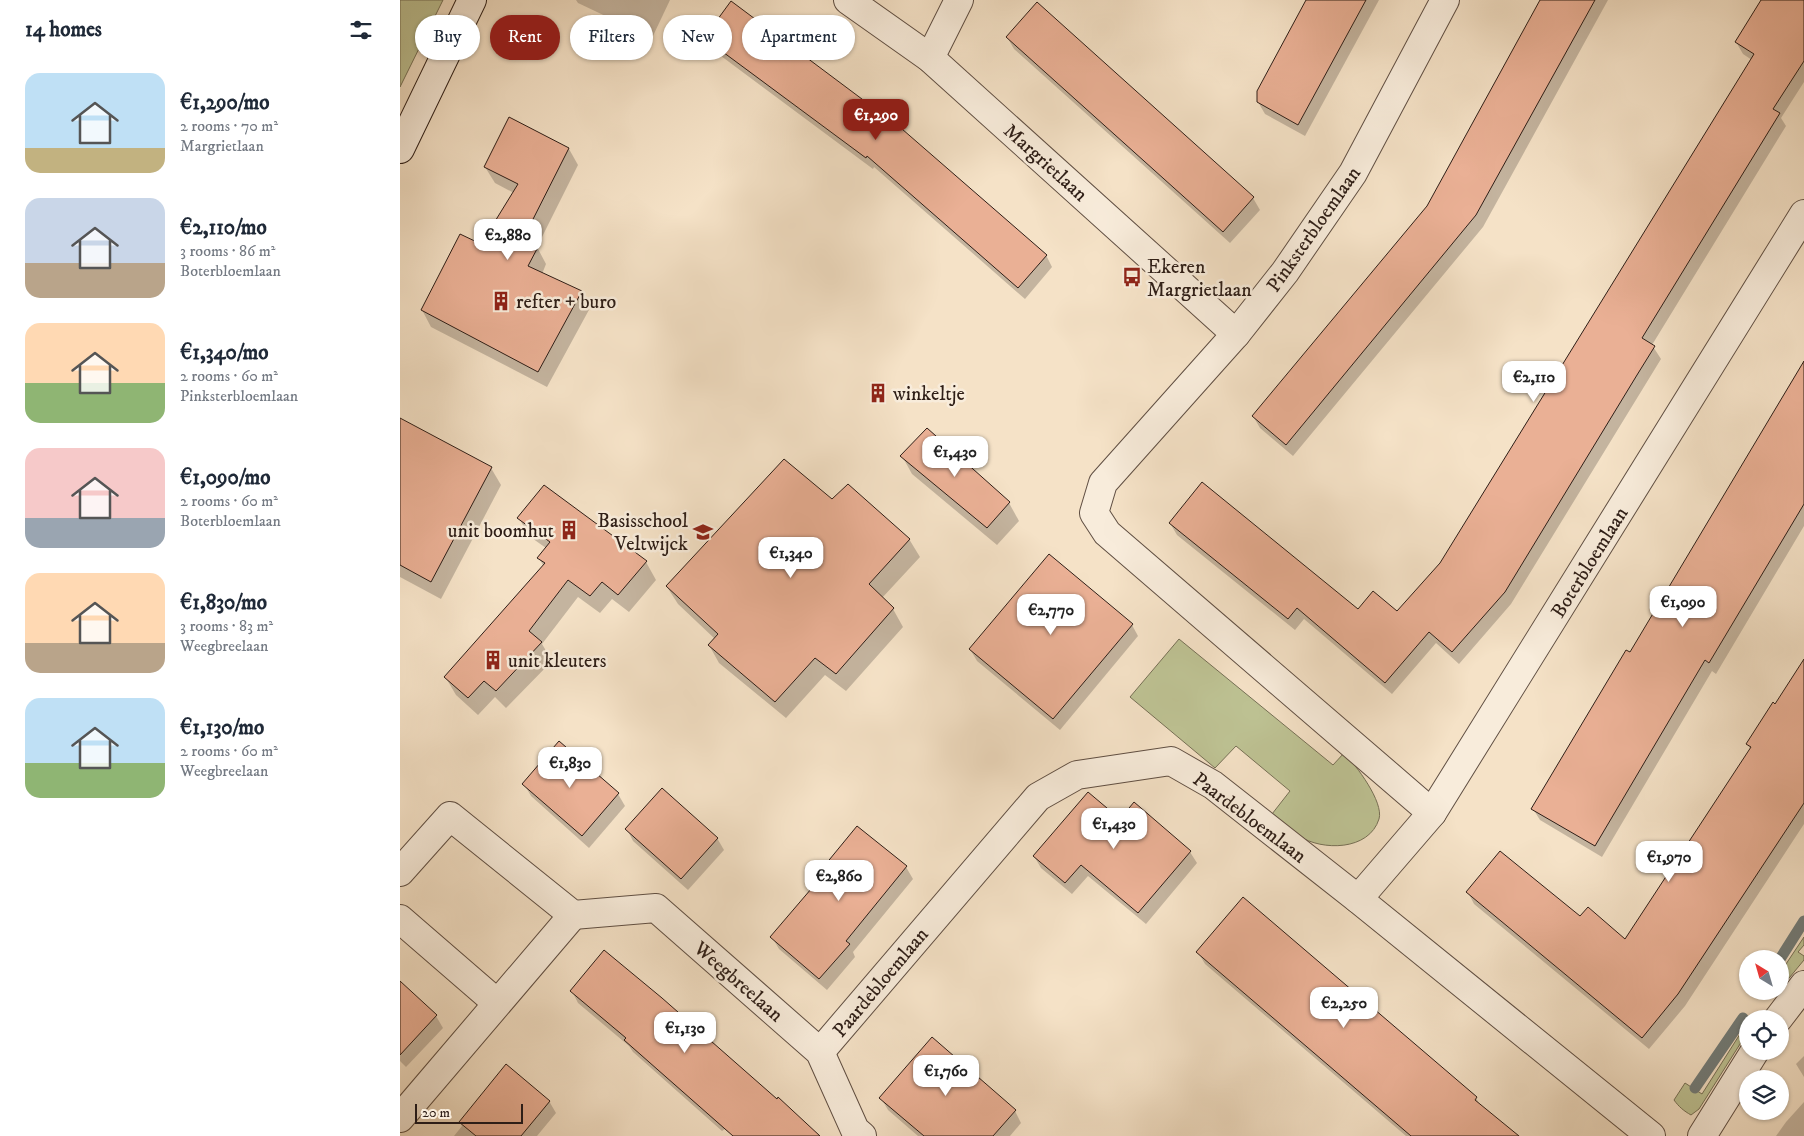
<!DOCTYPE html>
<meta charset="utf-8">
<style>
body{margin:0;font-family:"IM FELL DW Pica",serif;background:#f6f6f7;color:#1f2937;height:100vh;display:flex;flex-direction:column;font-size:19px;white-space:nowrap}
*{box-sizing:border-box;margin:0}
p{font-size:16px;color:#747a83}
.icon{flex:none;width:28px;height:28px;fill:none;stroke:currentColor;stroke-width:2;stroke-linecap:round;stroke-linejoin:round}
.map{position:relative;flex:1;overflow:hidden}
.side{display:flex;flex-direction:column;background:#fff;width:400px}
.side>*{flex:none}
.top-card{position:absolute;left:15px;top:15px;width:475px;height:45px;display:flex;gap:10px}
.needle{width:32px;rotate:323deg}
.controls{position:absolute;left:1339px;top:950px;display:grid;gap:10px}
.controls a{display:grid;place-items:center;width:50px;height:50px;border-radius:50%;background:#fff;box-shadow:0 1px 4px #0004;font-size:25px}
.scale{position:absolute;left:15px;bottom:12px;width:108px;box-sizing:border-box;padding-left:5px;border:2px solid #2e1e17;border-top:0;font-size:14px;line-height:18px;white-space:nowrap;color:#2e1e17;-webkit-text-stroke:4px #f8ecdb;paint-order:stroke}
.price{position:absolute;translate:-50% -42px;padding:0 11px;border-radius:10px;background:#fff;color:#222;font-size:16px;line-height:32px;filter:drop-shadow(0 1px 2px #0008)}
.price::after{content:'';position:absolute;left:50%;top:30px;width:15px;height:11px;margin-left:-8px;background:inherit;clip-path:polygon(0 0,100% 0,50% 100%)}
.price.current{background:#8f2418;color:#fff}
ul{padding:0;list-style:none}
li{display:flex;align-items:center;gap:15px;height:125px;padding:0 25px}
li span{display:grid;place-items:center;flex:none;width:140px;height:100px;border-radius:15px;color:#555}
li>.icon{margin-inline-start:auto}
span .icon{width:60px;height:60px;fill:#fffc;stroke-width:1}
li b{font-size:21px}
h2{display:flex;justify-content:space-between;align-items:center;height:60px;padding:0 25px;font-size:21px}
.tag{padding:0 18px;border-radius:22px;background:#fff;box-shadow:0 1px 4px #0004;font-size:18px;line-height:45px}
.tag.current{background:#8f2418;color:#fff}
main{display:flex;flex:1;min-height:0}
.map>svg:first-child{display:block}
</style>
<main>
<section class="side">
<h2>14 homes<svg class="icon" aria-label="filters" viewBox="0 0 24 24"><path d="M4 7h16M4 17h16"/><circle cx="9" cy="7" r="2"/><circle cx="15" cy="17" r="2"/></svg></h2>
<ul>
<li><span style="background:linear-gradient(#bfe0f5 75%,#c2b280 0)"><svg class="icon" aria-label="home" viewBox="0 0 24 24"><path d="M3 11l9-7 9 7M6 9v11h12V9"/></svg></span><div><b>€1,290/mo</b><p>2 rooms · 70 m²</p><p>Margrietlaan</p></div></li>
<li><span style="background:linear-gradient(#c9d6e8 65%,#b9a48a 0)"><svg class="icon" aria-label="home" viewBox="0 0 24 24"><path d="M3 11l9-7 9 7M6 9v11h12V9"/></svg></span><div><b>€2,110/mo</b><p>3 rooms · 86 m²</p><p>Boterbloemlaan</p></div></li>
<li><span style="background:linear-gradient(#ffd9b3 60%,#8fb573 0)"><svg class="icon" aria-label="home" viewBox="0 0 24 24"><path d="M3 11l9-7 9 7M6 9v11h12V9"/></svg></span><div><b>€1,340/mo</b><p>2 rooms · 60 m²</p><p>Pinksterbloemlaan</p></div></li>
<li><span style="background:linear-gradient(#f6c9c9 70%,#9aa5b1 0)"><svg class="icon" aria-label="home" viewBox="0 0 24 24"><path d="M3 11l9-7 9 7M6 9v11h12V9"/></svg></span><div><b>€1,090/mo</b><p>2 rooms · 60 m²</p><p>Boterbloemlaan</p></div></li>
<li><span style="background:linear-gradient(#ffd9b3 70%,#b9a48a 0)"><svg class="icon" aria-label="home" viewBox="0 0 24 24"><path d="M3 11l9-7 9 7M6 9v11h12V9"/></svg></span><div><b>€1,830/mo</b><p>3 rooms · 83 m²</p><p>Weegbreelaan</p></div></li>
<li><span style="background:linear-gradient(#bfe0f5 65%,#8fb573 0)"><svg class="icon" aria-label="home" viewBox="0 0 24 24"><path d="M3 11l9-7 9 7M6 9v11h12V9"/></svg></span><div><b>€1,130/mo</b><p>2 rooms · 60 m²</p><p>Weegbreelaan</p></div></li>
</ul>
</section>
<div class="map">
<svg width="1404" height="1136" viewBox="0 0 1404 1136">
<rect width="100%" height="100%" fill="#f5e2c7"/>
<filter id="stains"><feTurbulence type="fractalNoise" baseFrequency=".004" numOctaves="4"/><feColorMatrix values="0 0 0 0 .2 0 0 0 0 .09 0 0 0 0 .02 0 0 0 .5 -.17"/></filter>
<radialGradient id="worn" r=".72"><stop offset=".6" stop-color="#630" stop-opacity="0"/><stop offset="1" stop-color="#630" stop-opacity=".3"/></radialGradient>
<g fill="#bec394" stroke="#767056">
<path d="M0,0h43l-43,87z"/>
<path d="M779,639l154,126 11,-12c12,12 40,49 35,66 -10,32 -57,32 -80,17 -10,-6 -18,-15 -27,-22l18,-23 -54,-45 -21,22 -85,-71z"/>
<path d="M1404,937v8l-6,7 6,4v4l-24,29v-16z"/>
<path d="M1347,1023v10l-48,76 -8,6c-7,-4 -12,-8 -17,-15l11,-17 17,11z"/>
</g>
<g fill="#0003">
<path d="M176,0h94l-18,38 -74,-35z"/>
<path d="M908,0h71l-74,136 -40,-22 -7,-12z"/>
<path d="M1141,0h67l-125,227 -190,229 -33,-28 -7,-12 175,-210z"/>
<path d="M1363,0h41v82l-23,36 5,8 -134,219 9,14 -150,245 -52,60 -23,-21 -44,51 -88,-75 -9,11 -118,-95 -7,-12 188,88 39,2 44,-49 311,-504 -9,-6 -7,-12z"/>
<path d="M637,4l216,194 7,12 -30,33 -216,-194 -7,-12z"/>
<path d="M306,38l340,217 6,12 -27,32 -151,-132 -1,2 -160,-119z"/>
<path d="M169,149l9,16 -41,82 9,17 -4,10 39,18 9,16 -43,79 -116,-60 -9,-17 60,-64 32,-53 -19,-10 -10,-16z"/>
<path d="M1404,365v161l-88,148 -4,-3 -110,186 -62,-37 -7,-11 97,-155z"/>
<path d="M0,419l91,49 10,17 -60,114 -41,-22z"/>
<path d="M502,456l107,47 10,18 -22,24 -85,-71z"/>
<path d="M432,501l77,38 11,18 -38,41 11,11 10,18 -57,64 -21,-16 -39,43 -67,-55 -10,-18 6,-6 -37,-35 -11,-17z"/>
<path d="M119,518l127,44 10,18 -27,32 -17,-13 -12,14 -22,-16 -36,47 10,17 -46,47 -11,-11 -17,18 -22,-20 -10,-17 98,-111 -5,-9 7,-10 -17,-12z"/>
<path d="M732,625l6,11 -78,94 -83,-69 -7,-12z"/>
<path d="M1404,661v163l-119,182 -36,43 -175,-145 -6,-12 113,26 45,23 125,-191 -4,-6 28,-39z"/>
<path d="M160,743l58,51 7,12 -36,42 -58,-52 -7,-12z"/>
<path d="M720,821l70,31 7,11 -51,61 -58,-48 -16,18 -31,-26 -7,-12z"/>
<path d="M227,829l90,9 7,12 -36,40 -55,-49z"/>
<path d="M427,865l79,2 7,12 -60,73 2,5 -28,33 -48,-41 -7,-12 57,-68z"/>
<path d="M798,952l278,146 5,9 21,17 18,12h-114l-201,-172z"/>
<path d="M0,983l36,33 7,12 -37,39 -6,-6z"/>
<path d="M172,991l240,145h-79l-8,-7 -3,2 -89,-79 -4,-6 -51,-43z"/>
<path d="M1404,1056v21l-8,-13z"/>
<path d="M481,1098l134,13 6,12 -11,13h-92l-30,-26z"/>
<path d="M149,1101l7,12 -19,23h-83l8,-10 -2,-4z"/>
<path d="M1404,1102v34h-28l10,-14z"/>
</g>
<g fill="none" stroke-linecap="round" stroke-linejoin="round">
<g stroke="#727d7b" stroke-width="11">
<path d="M1380,959l24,-38"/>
<path d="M1295,1088l48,-70"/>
</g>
</g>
<g fill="#eab095" stroke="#2e1e17">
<path d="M906,0h60l-68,125 -41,-23v-11z"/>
<path d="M1140,0h55l-119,215 -190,230 -34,-29 175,-210z"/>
<path d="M1361,0h43v61l-31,48 7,4 -138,225 13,8 -18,29 -132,217 -53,60 -23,-20 -44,51 -88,-75 -9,11 -119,-96 33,-41 156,127 15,-18 24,20 43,-48 314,-509 -19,-12z"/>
<path d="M331,1l171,128 145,126 -29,33 -151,-132 -1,2 -162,-120z"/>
<path d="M637,2l217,195 -31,35 -217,-195z"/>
<path d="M109,117l60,31 -46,91 15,8 -10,19 54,25 -44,81 -117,-62 39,-76 21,10 37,-60 -34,-17z"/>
<path d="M1404,361v143l-95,159 -4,-3 -110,186 -64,-37 95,-159 4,2z"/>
<path d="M0,418l92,49 -61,115 -31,-17z"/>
<path d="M527,428l83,74 -23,26 -87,-72z"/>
<path d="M384,459l48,40 16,-15 62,55 -41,45 25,24 -58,66 -21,-16 -40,44 -67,-57 10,-11 -52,-48z"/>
<path d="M144,485l103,76 -29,34 -16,-13 -12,14 -22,-16 -39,51 13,11 -46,49 -12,-10 -16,17 -24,-21 101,-114 -8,-5 13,-16 -33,-24z"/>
<path d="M649,554l84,70 -80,95 -84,-70z"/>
<path d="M1404,659v144l-126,191 -36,44 -176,-146 34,-41 80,65 8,-9 37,32 126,-192 -5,-3 27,-42 2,2z"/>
<path d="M159,741l60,52 -37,43 -60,-52z"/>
<path d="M262,788l56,50 -37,41 -56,-50z"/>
<path d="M688,792l32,27 14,-17 57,49 -53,62 -57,-48 -16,18 -32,-27z"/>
<path d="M457,826l50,40 -61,75 4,3 -31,35 -49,-42 59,-69 -4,-3z"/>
<path d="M843,897l234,200 -2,3 44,36h-108l-215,-184z"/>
<path d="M204,950l58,48 115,101 1,-2 42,39h-87l-109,-96 2,-2 -56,-47z"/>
<path d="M0,981l37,34 -37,40z"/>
<path d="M532,1037l84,73 -23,26h-69l-45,-38z"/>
<path d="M106,1064l44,37 -29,35h-45l-17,-14z"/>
</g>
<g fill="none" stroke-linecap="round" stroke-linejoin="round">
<defs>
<g id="street">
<path d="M448,0l82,58 306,276"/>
<path d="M530,58l29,-58"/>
<path d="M1032,813l-325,-280 -13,-20 9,-30 133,-149 49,-62 68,-99 92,-173"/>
<path d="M0,872l50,-56 123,99 83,-7 164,144 35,78 7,6"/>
<path d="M958,899l74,-86 372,-599"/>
<path d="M0,919l97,84"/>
<path d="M1378,1019l26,-34"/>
<path d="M420,1052l218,-255 39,-22 94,-14 42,24 145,114 293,237"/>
<path d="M0,1118l173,-203"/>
<path d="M1302,1136l53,-85"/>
</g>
<path id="secondary" d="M0,149l72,-149"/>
</defs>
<use href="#street" stroke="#604f43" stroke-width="30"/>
<use href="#secondary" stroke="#2e1e17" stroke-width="30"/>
<use href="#street" stroke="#f8ecdb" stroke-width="28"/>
<use href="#secondary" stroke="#f8ecdb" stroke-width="28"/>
</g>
<defs>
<symbol id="bus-bare" viewBox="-9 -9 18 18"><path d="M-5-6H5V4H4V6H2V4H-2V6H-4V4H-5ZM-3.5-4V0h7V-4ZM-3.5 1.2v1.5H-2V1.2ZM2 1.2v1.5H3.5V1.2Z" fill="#8f2418" stroke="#f8ecdb" stroke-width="2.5" paint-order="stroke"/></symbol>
<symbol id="building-bare" viewBox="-9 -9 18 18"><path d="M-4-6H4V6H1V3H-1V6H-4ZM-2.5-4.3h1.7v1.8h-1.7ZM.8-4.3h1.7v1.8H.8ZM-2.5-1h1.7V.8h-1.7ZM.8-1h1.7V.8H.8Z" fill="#8f2418" stroke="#f8ecdb" stroke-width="2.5" paint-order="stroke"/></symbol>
<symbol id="school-bare" viewBox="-9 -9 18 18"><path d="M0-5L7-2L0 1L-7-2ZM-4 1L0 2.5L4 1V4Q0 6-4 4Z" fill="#8f2418" stroke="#f8ecdb" stroke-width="2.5" paint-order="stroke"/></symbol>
</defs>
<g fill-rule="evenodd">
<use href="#bus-bare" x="718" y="263" width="28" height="28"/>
<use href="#building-bare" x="87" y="287" width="28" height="28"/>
<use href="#building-bare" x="464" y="379" width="28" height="28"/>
<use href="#building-bare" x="155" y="516" width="28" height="28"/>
<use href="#school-bare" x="289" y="518" width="28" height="28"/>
<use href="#building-bare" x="79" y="646" width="28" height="28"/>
</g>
<g text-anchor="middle" stroke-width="5" stroke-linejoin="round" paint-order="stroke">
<g font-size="20" fill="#2e1e17" stroke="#f8ecdb">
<text transform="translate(646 162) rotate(42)" y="7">Margrietlaan</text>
<text transform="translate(913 229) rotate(-55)" y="7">Pinksterbloemlaan</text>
<text transform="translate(1189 562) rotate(-58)" y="7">Boterbloemlaan</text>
<text transform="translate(850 817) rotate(37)" y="7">Paardebloemlaan</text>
<text transform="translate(339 981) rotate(41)" y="7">Weegbreelaan</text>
<text transform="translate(480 982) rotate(-50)" y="7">Paardebloemlaan</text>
</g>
<g font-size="20" fill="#2e1e17" stroke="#f8ecdb" text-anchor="start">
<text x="747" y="273">Ekeren<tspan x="747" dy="23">Margrietlaan</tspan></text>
<text x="116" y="308">refter + buro</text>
<text x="493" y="400">winkeltje</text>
<text x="288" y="527" text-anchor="end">Basisschool<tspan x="288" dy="23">Veltwijck</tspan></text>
<text x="154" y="537" text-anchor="end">unit boomhut</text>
<text x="108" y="667">unit kleuters</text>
</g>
</g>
<rect width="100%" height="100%" filter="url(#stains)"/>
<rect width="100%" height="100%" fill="url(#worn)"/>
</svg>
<div class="controls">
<a><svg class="needle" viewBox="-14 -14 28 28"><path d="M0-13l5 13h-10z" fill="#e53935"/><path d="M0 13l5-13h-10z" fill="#747a83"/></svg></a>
<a><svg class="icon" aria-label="locate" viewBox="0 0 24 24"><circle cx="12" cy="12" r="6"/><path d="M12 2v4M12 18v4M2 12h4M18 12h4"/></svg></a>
<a><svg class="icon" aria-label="layers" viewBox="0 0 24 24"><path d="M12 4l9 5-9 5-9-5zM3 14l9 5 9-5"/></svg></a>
</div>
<div class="scale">20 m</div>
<b class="price current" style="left:476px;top:141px">€1,290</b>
<b class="price" style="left:108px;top:261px">€2,880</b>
<b class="price" style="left:1134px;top:403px">€2,110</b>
<b class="price" style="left:555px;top:478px">€1,430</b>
<b class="price" style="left:391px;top:579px">€1,340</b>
<b class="price" style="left:1283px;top:628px">€1,090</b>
<b class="price" style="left:651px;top:636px">€2,770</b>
<b class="price" style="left:170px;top:789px">€1,830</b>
<b class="price" style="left:714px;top:850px">€1,430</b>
<b class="price" style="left:1269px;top:883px">€1,970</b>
<b class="price" style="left:439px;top:902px">€2,860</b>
<b class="price" style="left:944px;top:1029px">€2,250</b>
<b class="price" style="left:285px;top:1054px">€1,130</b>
<b class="price" style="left:546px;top:1097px">€1,760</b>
<div class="top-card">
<a class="tag">Buy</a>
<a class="tag current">Rent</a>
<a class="tag">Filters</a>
<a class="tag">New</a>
<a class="tag">Apartment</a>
</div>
</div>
</main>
